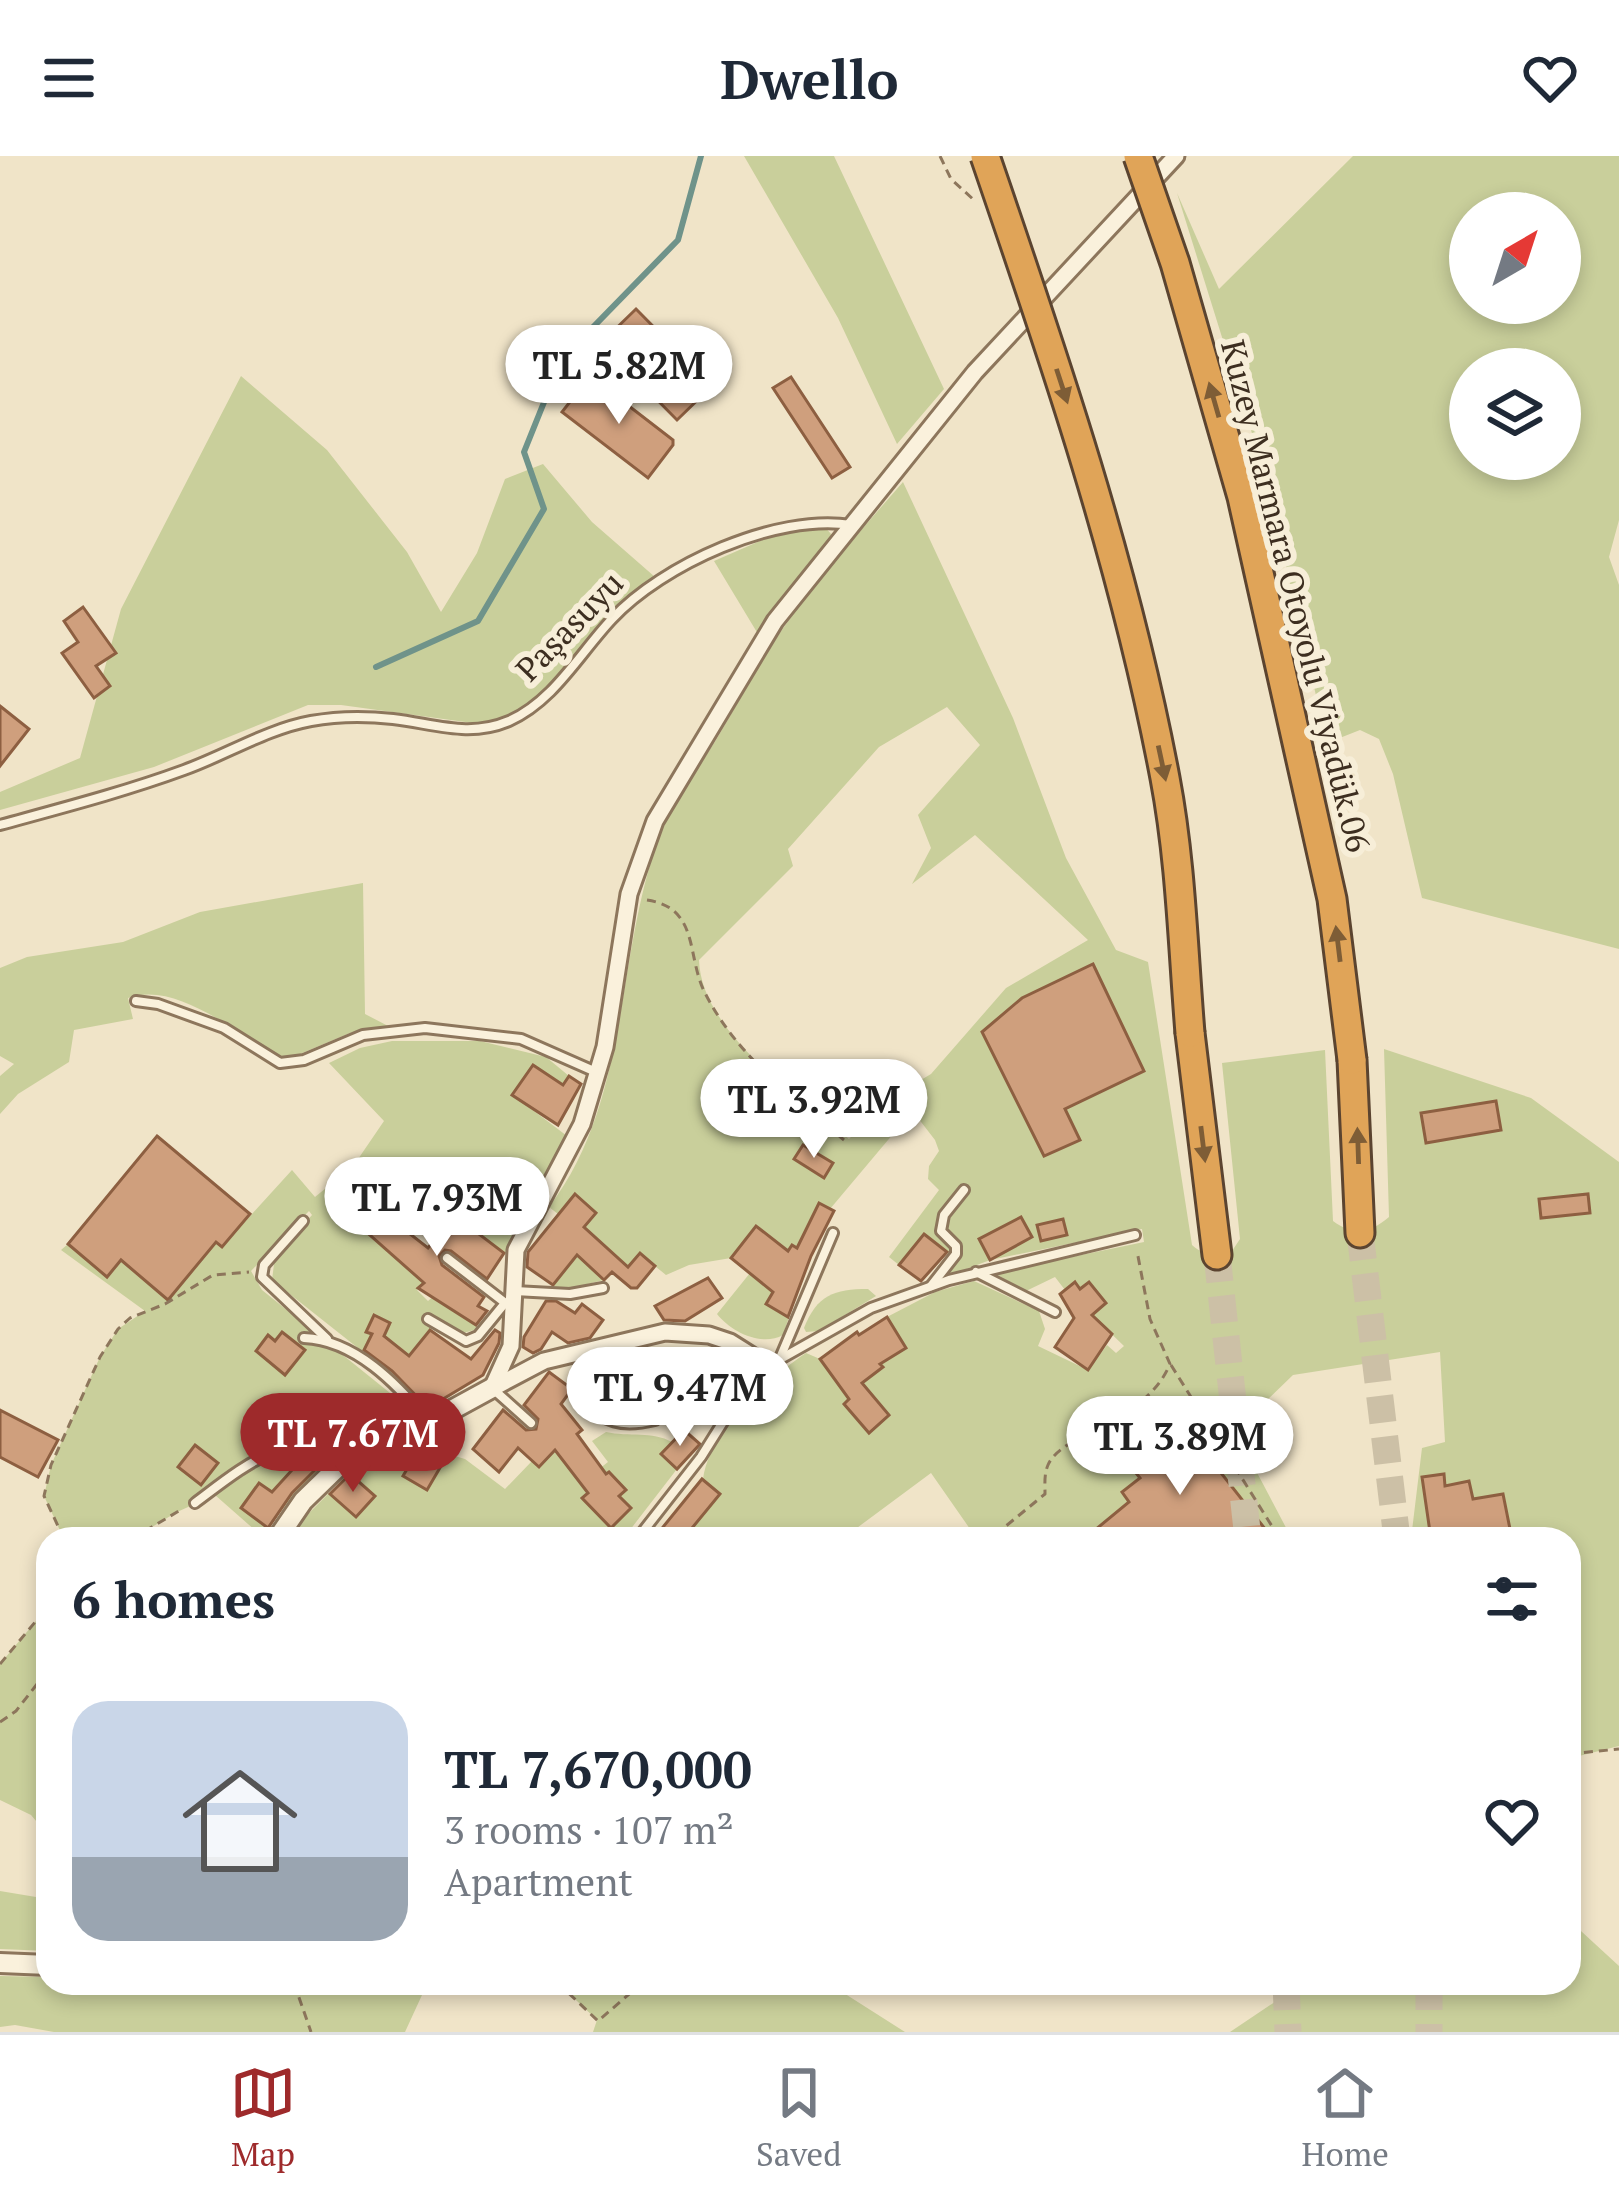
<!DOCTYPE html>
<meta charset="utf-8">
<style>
body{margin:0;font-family:"PT Serif",serif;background:#f6f6f7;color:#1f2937;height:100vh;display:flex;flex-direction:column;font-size:45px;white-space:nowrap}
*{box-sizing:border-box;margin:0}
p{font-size:39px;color:#747a83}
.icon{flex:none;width:66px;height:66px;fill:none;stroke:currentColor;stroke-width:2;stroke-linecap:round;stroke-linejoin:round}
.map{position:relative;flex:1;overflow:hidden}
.side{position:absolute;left:36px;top:1371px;width:1545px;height:468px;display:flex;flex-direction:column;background:#fff;border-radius:36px;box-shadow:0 6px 18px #0003}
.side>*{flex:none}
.needle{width:78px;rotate:39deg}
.controls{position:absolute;left:1449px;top:36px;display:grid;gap:24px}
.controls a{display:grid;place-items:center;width:132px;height:132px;border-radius:50%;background:#fff;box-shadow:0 6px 18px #0003;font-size:60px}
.price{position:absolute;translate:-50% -102px;padding:0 27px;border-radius:42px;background:#fff;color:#222;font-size:39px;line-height:78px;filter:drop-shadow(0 3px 6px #0008)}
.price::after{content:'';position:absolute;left:50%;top:72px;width:36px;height:27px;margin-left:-18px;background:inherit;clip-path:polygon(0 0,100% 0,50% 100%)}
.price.selected{background:#9e2a2b;color:#fff}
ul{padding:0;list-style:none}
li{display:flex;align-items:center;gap:36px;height:300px;padding:0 36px}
li span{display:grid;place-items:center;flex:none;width:336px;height:240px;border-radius:36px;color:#555}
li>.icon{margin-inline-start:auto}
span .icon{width:144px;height:144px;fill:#fffc;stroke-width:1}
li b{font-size:51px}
h2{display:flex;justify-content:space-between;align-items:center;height:144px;padding:0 36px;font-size:51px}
header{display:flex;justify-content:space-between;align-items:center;height:156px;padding:0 36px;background:#fff;font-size:54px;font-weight:700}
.tabs{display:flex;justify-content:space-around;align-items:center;height:168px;border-top:3px solid #e0e1e3;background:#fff;font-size:33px;color:#747a83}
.tabs a{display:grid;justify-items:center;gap:6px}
.tabs .selected{color:#9e2a2b}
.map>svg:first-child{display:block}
</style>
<header><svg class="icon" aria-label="menu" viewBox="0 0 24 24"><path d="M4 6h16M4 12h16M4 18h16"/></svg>Dwello<svg class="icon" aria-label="heart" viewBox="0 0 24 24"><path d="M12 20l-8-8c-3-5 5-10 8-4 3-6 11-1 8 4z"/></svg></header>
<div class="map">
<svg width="1619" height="1876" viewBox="0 0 1619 1876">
<rect width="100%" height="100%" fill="#f0e4c8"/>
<g fill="#c9cf9b" fill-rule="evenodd">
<path d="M744,0h90l110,233 -47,55 -59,-126z"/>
<path d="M1353,0h266v364l-10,37 10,28v364l-197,-51 -29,-124 -14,-35 -19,-9 -33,13 -62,-268 -88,-282 42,96zM1470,57h90v90h-90zM1470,213h90v90h-90z"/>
<path d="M241,220l86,74 80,102 34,60 36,-59 28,-74 38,-15 49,58 63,55 -41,31 -71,87 -26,17 -37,12 -139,-19h-33l-154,62 -154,43v-18l80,-34 41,-149z"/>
<path d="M903,326l110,236 53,140 50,92 32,12 44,283c14,12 23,11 40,6l8,-12 -18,-176 103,-13 8,171c21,15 36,13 56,-4l-5,-168 147,49 88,64v584l-44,11 -6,-8v-210h-158l11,-91 23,-6 -5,-90 -147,23 -58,56 57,108h-315l-46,-66 -89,66h-159l37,-44 -17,-16c7,-50 63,-99 103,-126l14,6 27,36 35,-27 -5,-9 29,-11 -19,-31 48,-25 39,-11 65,30 6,18 -7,17 50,24 19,-25 9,8 8,-7 -27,-26 -13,1 22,-18 -16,-21 -10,7 -6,-6 -9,7 -10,-13 -29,14 -32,-18 150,-31 -2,-13 -152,31 -65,25 24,-31 -24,-20 -26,31 -10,-8 50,-67 -11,-11 1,-13 10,-15 -4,-11 -17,-22 -14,3 -74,88 -10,-5 -18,34 14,8 -4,10 -21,-10 -14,26 4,6 -15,26 23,13 -6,18c-21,12 -52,-3 -66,-21l33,-41 30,-27 -23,-19 -26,31 -42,7 -23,10 -26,-21 -21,24 -7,-6 9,-12 -23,-20 -17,19 23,21 -38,9 -14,-3 20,-26 4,-23 20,-24 -21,-18 -17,19 -9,-7c80,-105 66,-243 108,-364 13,-37 38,-69 59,-103 19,-31 35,-64 55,-94 39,-59 86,-111 132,-164zM947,551l33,38 -62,70 13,33 -19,36 63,-49 113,105 -82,48 -75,86 -44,26 -38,39c-51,-42 -148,-108 -150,-179l94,-94 -5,-17 91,-102z"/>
<path d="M814,370l11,1 6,7 -2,6 -52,63 -19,31 -44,-73 62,-27z"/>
<path d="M363,727l2,131 25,13 -40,6 -62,26c-44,-17 -108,-80 -160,-61l5,21 -59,11 -5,32 -51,32 -18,20v-38l14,-12 -14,-8v-88l27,-11 96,-15 77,-30z"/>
<path d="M392,885h88l66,16 23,19 -6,14 -30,-25 -20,30 54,41 -61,119 -51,-40 -21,27 -42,-41 -14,8 -9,-7 -15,18 29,25 16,-18 22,14 -20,20 23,22 -7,7 11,11 28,-25 7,4 -16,26 34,22 -21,6 -34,-20 -3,7 9,6 -18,22 28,23 18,-22 11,10 -20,26 -27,-24 -3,3 -18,-14 -33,-13 -7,14 -91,-72 3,-24 37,-41 -3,-4 -58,60 11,19 143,115 10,17c-52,17 -79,29 -116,69 -14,15 -28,29 -34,48l-50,-44 -38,17 -45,27h-68l-20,-43 7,-31 49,-108 18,-28 27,-18 -84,-61 7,-6 39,32 14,-16 47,39 43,-50 -86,-73 5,-7 92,78 70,-77 23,27 39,-32 30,-44 -55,-58 31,-15z"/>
<path d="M868,1133l8,7 -57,35 -13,1 -2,-4c13,-33 30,-39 64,-39z"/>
<path d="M606,1276c23,5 46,-1 66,10l-10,13 15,14 -54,70h-333l9,-16 30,-30 28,24 18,-21 -28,-24 44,-24 20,14 -8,15 23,13 22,-36 17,5 40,30 27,-28 8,6 17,-20 24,36 27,-21 -16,-21z"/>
<path d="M48,1443v236l-17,-20 -31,-15v-136l36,-43z"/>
<path d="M0,1735l48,8v52l-48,-2z"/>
<path d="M1569,1764l50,46v66h-389l73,-49h266z"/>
<path d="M0,1820l48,1v6h384l-10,12 -17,37h-351l-39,-7 -15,2z"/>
<path d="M558,1827h270l77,49h-312l4,-12z"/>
</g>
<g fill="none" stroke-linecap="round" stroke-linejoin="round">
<path stroke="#6f938a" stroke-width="6" d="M376,511l102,-46 66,-112 -20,-57 37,-92 117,-120 23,-84"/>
</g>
<g fill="#cf9f7d" stroke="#8d5f41" stroke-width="3">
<path d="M636,153l76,77 -35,34 -76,-77z"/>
<path d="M590,220l83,64v5l-25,33 -86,-66z"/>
<path d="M791,221l59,90 -18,11 -59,-90z"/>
<path d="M83,451l33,46 -20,13 14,20 -16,12 -32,-45 16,-11 -14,-21z"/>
<path d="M0,550l29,23 -29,37z"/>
<path d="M1093,808l51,107 -79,38 15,31 -36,16 -62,-124 40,-34z"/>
<path d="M533,909l30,20 6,-9 12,8 -23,41 -46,-30z"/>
<path d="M1496,945l5,29 -75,13 -5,-30z"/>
<path d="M157,980l93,78 -28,33 -6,-5 -48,58 -47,-40 -14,17 -39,-33z"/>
<path d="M803,989l30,18 -9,15 -30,-19z"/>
<path d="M575,1038l21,19 -12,14 44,40 12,-14 15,13 -18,22h-6l-19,-16 -8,8 -27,-25 -24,30 -26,-18 1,-15z"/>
<path d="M1588,1038l2,19 -49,5 -2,-19z"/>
<path d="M369,1046l59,46 26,-33 50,38 -17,26 -36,-28 -6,-1 -6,6 3,9 42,32 -6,9 9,5 -11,14 -58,-37 6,-5 -71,-63z"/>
<path d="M819,1047l15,8 -23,45 -23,61 -22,-13 7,-12 -42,-34 25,-32 32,25 4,-6 5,3z"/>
<path d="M1021,1061l11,20 -42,23 -11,-21z"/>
<path d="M1063,1063l4,16 -26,6 -4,-16z"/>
<path d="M924,1078l23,18 -26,29 -22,-16z"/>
<path d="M708,1122l14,20 -37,23 -21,-1 -9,-14z"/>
<path d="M1075,1126l5,7 9,-7 17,21 -14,12 20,19 -24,36 -33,-23 19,-29 -14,-24z"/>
<path d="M546,1145h10l19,12 7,-9 21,16 -13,18 -22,5 -16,-11 -11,17 -8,4 -10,-6 1,-10z"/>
<path d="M374,1159l16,8 -6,13 25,20 21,-26 41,29 24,-29 5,3 -1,10 -16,32 -55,33 -36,-37 -28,-21 8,-16 -6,-2z"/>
<path d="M887,1161l19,31 -26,16 3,3 -21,16 27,32 -20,18 -25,-29 5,-5 -29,-40 37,-27 2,3z"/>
<path d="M282,1176l23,18 -20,25 -29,-24 12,-16 7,6z"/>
<path d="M709,1201l20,28 -27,19 -2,-3 -21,20 -30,-30 20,-19 8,8z"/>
<path d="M549,1216l23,17 -11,15 21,26 -5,4 29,40 3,-2 17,18 -7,6 12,12 -20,20 -29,-30 6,-5 -33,-43 -16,17 -21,-19 -19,24 -26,-23 30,-39 23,20 10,-1 2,-10 -14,-14z"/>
<path d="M378,1246l14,18 -19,11 -12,-15z"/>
<path d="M0,1254l58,30 -20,37 -38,-20z"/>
<path d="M1181,1266l92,117h-189l45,-37 -7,-10 18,-14 -12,-15z"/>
<path d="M684,1274l16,14 -23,25 -16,-15z"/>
<path d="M424,1284l24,14 -21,36 -24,-14z"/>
<path d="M195,1289l23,18 -17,22 -23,-18z"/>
<path d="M302,1303l13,11 -23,23 -24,35 -27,-20 18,-25 13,9z"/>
<path d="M350,1318l25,22 -19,21 -26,-23z"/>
<path d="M1444,1318l1,12 24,-5 4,18 30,-5 9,45h-81l-9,-62z"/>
<path d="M702,1323l18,15 -37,45h-16l-8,-7z"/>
</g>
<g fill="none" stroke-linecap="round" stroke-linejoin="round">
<g stroke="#ccc0a6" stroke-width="27" stroke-dasharray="27 14" stroke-linecap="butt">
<path d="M1360,1077l37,306"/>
<path d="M1217,1099l31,284"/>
<path d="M1286,1827l2,49"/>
<path d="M1429,1827v49"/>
</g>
<defs>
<g id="service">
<path d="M0,669c62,-17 124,-33 184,-55 42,-15 83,-41 127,-49 27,-5 56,-5 82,-2 42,5 76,19 116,2 45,-20 70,-67 103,-102 50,-54 164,-106 239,-94"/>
<path d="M136,845l22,3 66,24 56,35 24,-3 59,-25 62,-7 96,11 75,33"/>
<path d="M303,1065l-39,44 -2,12 65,62"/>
<path d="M447,1102l61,47"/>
<path d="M976,1116l79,40"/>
<path d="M931,1130l25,-32v-8l-15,-15 3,-16 20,-25"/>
<path d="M515,1135l55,3 33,-6"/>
<path d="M428,1163l38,22 12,-5 27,-33"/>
<path d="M304,1182c51,2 93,46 124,83"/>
<path d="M602,1194l-8,29 -14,20c24,24 42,29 75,21"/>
<path d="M780,1202l53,-125"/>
<path d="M493,1233l38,34"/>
<path d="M195,1347c43,-32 101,-83 155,-47"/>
<path d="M637,1383l64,-82 37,-59 30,-32 103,-58 78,-28 186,-45"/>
</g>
<g id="minor">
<path d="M495,1231l49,-26 121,-29 44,3 21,7 38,24"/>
<path d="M492,1232l19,-42 5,-96 66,-126 23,-77 24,-153 26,-73 120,-200 200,-249 201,-216"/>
</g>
<g id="tertiary">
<path d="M277,1383l26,-38 38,-37 22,-15 52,-19 77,-42"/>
<path d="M0,1807l48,2"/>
</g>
<g id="motorway">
<path d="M1190,877l27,222"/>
<path d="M1352,904l8,173"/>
</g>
</defs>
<use href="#service" stroke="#8d765c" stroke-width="14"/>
<use href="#minor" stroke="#8d765c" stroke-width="21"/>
<use href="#tertiary" stroke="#8d765c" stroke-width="24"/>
<use href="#motorway" stroke="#5b4430" stroke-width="33"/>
<g stroke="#8d765c" stroke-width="3" stroke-dasharray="9 6" stroke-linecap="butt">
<path d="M940,0l11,23 24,22"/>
<path d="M647,744c53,8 39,56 58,93 32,63 86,103 139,147"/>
<path d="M1171,1209l109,174"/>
<path d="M995,1379l50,-41c0,-10 -1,-20 3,-29 14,-33 97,-41 122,-101l-20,-45 -13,-68"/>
<path d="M64,1383l-20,-43 7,-31 49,-108 18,-28 12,-11 35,-14 48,-29 36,-3"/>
<path d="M132,1383l50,-30"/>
<path d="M0,1508l36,-43 12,-22"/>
<path d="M0,1566l16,-11 32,-41"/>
<path d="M1569,1598l50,-5"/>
<path d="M294,1827l17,49"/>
<path d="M558,1827l40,38 44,-38"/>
</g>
<use href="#service" stroke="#faf1dc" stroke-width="8"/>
<use href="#minor" stroke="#faf1dc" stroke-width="15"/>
<use href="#tertiary" stroke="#faf1dc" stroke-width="18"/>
<use href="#motorway" stroke="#e0a458" stroke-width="27"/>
<defs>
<g id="motorway-bridge">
<path d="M985,0c70,204 140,410 180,622 16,84 18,171 25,255"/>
<path d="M1138,0l37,107 67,234 90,402 20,161"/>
</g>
</defs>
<use href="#motorway-bridge" stroke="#5b4430" stroke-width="33" stroke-linecap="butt"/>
<use href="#motorway-bridge" stroke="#e0a458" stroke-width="27"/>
</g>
<defs><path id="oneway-solid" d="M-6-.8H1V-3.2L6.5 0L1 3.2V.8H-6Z" transform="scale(3)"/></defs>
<g fill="#7e5d36">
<use href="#oneway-solid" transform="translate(1062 230) rotate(72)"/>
<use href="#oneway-solid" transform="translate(1214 244) rotate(-106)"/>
<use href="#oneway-solid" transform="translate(1162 607) rotate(78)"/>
<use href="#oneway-solid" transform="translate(1338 788) rotate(-97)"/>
<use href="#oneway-solid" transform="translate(1203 988) rotate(83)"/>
<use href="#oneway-solid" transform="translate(1358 990) rotate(-92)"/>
</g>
<g text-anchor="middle" stroke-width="12" stroke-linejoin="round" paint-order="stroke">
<g font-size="33" fill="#3d2e20" stroke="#f7eed8">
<text transform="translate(1296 440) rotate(76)" y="12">Kuzey Marmara Otoyolu Viyadük.06</text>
<text transform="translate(569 470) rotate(-46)" y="12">Paşasuyu</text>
</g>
</g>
</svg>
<div class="controls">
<a><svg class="needle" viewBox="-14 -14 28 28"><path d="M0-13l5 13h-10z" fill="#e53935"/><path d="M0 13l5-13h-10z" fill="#747a83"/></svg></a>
<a><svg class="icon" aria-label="layers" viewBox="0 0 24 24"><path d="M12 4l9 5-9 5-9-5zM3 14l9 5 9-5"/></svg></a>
</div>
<b class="price" style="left:619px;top:271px">TL 5.82M</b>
<b class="price" style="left:814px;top:1005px">TL 3.92M</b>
<b class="price" style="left:437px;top:1103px">TL 7.93M</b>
<b class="price" style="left:680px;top:1293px">TL 9.47M</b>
<b class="price selected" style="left:353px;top:1339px">TL 7.67M</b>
<b class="price" style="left:1180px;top:1342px">TL 3.89M</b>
<section class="side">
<h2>6 homes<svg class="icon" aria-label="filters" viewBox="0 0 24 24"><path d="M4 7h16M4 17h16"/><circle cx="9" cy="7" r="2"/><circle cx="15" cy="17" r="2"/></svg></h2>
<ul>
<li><span style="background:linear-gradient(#c9d6e8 65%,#9aa5b1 0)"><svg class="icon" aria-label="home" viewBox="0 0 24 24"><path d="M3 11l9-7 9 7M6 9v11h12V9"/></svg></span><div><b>TL 7,670,000</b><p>3 rooms · 107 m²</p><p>Apartment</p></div><svg class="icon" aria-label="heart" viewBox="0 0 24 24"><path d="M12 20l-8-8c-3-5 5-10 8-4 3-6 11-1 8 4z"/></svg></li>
</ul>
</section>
</div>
<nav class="tabs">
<a class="selected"><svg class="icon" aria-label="map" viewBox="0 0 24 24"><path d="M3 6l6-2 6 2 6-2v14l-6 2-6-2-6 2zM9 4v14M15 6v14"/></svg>Map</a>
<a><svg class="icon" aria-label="saved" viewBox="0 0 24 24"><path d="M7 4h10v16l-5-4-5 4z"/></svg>Saved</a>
<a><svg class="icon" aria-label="home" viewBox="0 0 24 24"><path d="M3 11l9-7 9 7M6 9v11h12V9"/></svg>Home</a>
</nav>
